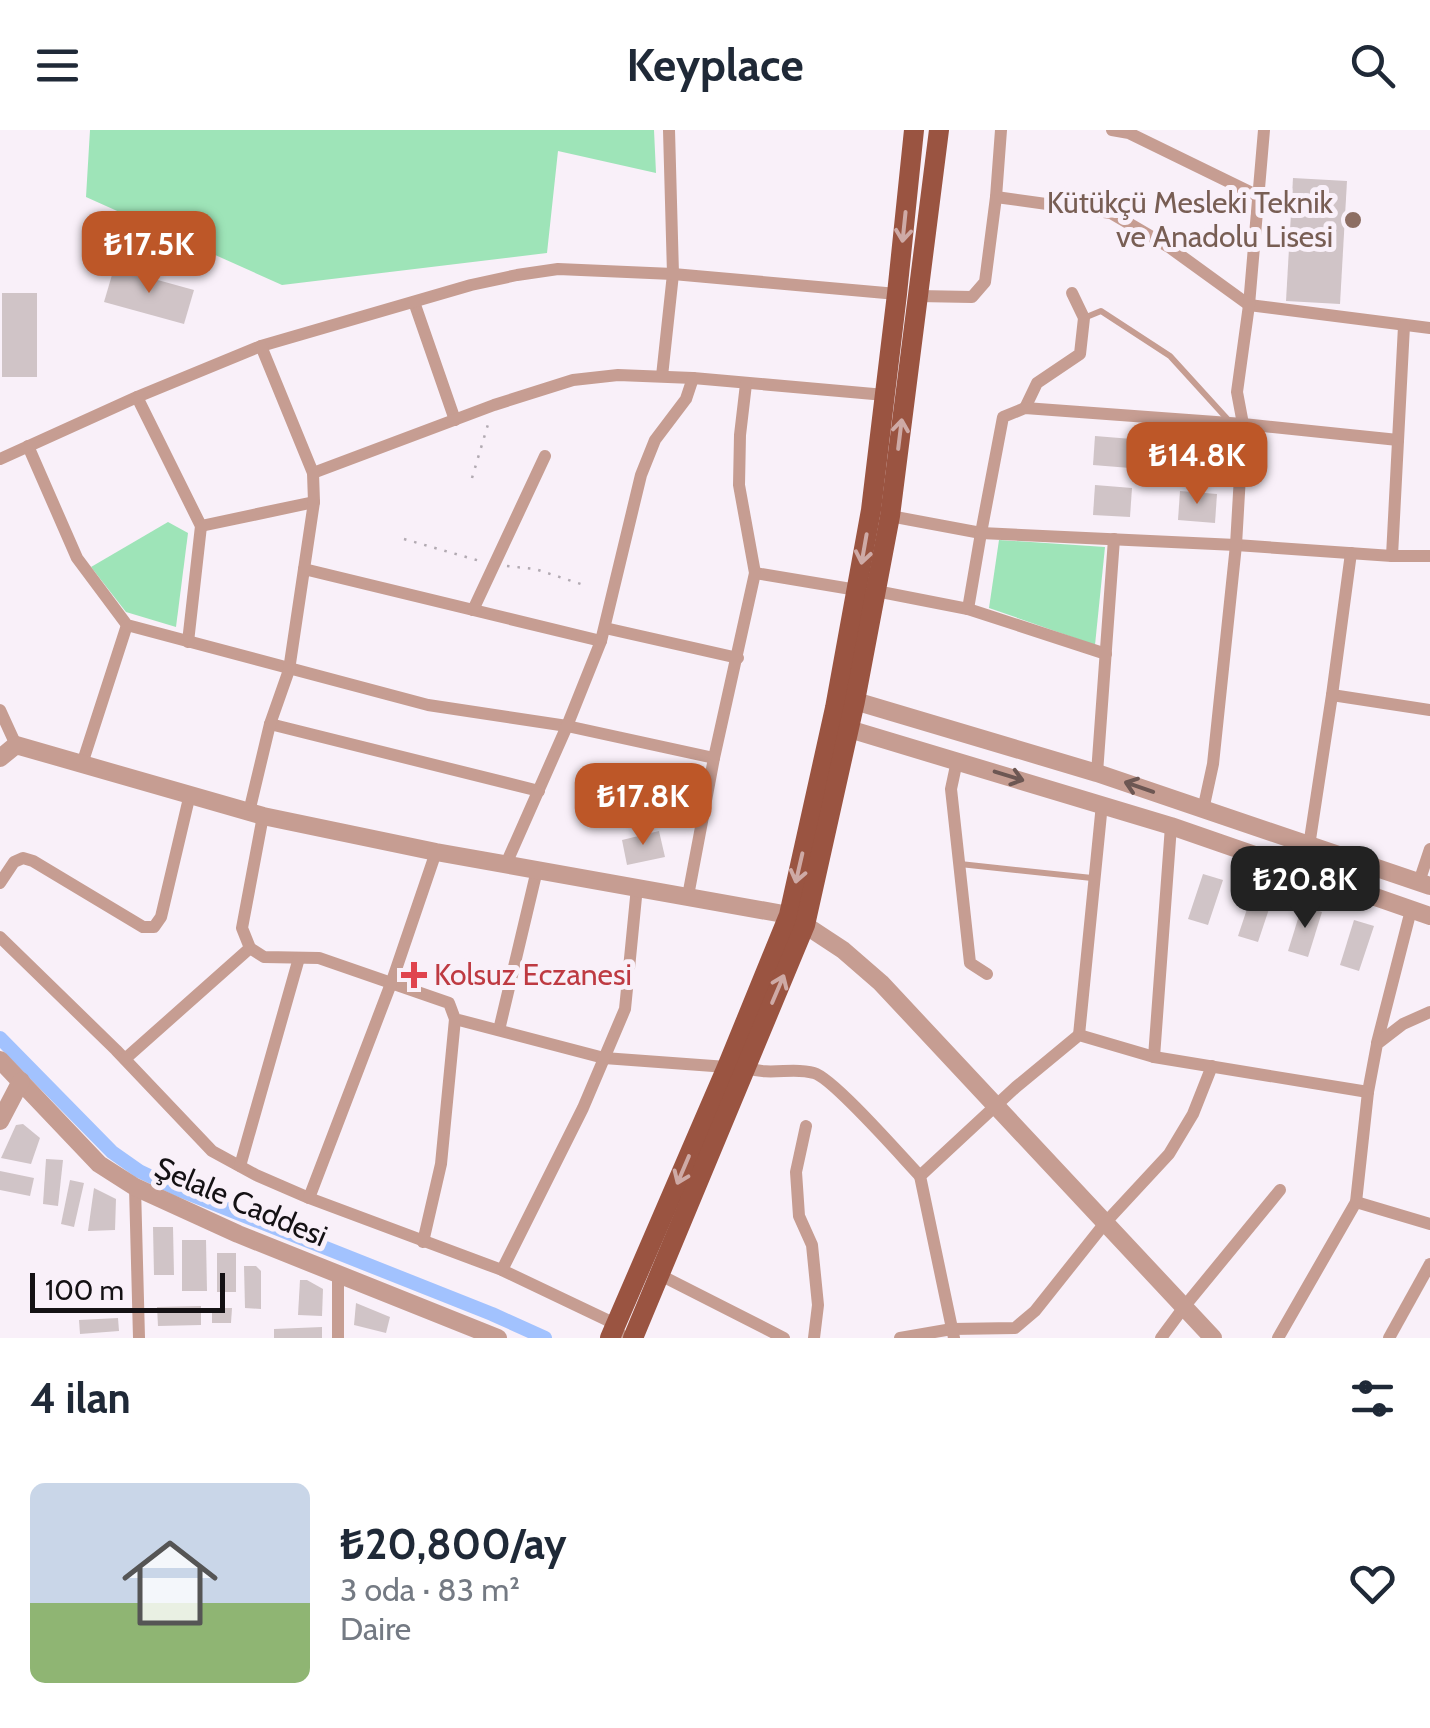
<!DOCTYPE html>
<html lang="tr">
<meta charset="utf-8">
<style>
body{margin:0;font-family:Cabin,sans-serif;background:#f2f2f3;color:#1f2937;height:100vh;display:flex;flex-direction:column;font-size:38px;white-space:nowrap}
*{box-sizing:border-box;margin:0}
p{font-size:32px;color:#747a83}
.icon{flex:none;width:55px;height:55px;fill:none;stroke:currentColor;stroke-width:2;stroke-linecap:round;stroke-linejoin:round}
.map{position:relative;height:1208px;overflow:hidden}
.panel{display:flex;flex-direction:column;background:#fff;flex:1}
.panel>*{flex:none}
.scale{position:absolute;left:30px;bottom:25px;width:195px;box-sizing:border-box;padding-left:10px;border:5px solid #141114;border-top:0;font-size:28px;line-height:35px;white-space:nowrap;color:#141114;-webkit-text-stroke:8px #f9f0f9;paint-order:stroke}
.price{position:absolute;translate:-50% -85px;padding:0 22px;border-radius:20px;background:#bd5728;color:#fff;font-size:32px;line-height:65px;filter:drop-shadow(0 2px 5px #0008)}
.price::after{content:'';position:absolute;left:50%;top:60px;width:30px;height:22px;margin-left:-15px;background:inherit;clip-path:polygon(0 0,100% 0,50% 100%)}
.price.active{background:#222;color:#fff}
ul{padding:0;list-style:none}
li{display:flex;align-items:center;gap:30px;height:250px;padding:0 30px}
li+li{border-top:2px solid #e0e1e3}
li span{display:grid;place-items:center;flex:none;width:280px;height:200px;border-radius:15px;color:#555}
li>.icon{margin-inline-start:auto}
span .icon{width:120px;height:120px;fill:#fffc;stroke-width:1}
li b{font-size:42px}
h2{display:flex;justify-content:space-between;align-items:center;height:120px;padding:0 30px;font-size:42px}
header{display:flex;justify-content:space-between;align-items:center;height:130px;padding:0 30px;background:#fff;font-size:45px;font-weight:700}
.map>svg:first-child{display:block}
</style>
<header><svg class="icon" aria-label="menu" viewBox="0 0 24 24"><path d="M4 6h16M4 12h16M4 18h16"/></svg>Keyplace<svg class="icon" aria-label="search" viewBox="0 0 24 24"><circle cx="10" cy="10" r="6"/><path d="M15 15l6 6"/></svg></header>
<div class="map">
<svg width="1430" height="1208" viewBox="0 0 1430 1208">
<rect width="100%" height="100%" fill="#f9f0f9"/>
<g fill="#9ee4b8">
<path d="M90,0h564l2,43 -98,-22 -11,102 -265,32 -196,-88z"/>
<path d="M168,392l20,11 -12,94 -50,-15 -35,-45z"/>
<path d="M999,410l106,7 -10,98 -106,-37z"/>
</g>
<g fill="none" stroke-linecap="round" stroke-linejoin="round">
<path stroke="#a2c2fe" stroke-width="14" d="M0,908l112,114 27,19 38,18 315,125 53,24"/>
</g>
<g fill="#d0c4c7">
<path d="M1293,48l54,3 -7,123 -54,-3z"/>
<path d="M114,138l80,22 -10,34 -80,-22z"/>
<rect x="2" y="163" width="35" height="84"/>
<path d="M1095,306l37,3 -2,29 -37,-3z"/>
<path d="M1180,310l38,3 -2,29 -38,-3z"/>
<path d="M1095,355l37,3 -2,29 -37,-2z"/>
<path d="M1180,361l37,3 -2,29 -37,-3z"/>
<path d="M659,701l6,26 -38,8 -5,-25z"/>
<path d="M1203,744l20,6 -15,45 -20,-6z"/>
<path d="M1253,761l20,6 -15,45 -20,-6z"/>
<path d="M1302,776l20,6 -14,45 -20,-6z"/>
<path d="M1354,790l20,6 -15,45 -19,-6z"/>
<path d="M23,994l17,14 -9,26 -30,-6 15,-33z"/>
<path d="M46,1029l17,1 -5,46 -15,-2z"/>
<path d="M0,1041l34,7 -4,18 -30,-6z"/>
<path d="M70,1050l14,3 -10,44 -13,-3z"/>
<path d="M94,1058l22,11 -1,31 -27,1z"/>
<path d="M153,1097h20l1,48h-20z"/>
<path d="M182,1110h24l1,51h-25z"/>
<rect x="217" y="1123" width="19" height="39"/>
<path d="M244,1136h12l5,5v38l-16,-1z"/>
<path d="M300,1150h7l16,9 -1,27 -24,-1z"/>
<path d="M356,1173l34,14 -4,16 -32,-8z"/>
<path d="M201,1176v19l-43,1 -1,-19z"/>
<path d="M212,1178h20l-1,15h-19z"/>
<path d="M118,1188l1,13 -39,3 -1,-14z"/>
<path d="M322,1197v11h-48v-9z"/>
</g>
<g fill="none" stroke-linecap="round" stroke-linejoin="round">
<g stroke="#b2aab2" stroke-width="2.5" stroke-dasharray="2.5 8" stroke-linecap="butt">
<path d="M472,348l17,-57"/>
<path d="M404,409l76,22"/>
<path d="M507,436l28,3 49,16"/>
</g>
<g stroke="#c69d92" stroke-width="6">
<path d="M1084,188l17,-7 69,45 61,67"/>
<path d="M960,734l132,14"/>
</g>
<g stroke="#c69d92" stroke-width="12">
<path d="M1112,0l17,3 129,63"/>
<path d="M996,67l115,16 58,34 80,58 181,23"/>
<path d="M918,166l54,1 13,-15 11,-85 5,-67"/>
<path d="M414,172l41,118"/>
<path d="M662,246l11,-102 -4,-144"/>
<path d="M137,267l64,129 -13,116"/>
<path d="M1025,278l12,-25 43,-29 4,-36 -12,-25"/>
<path d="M28,316l49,112 50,67 301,80 139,21 147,32"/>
<path d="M0,329l137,-62 124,-51 210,-61 46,-10 41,-6 115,5 224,20"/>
<path d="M313,343l181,-68 79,-25 45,-5 75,3"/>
<path d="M890,386l91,17 22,-116 22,-9 218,16 155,16"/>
<path d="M201,396l113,-24"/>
<path d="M1392,426l12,-230"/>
<path d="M304,439l297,72"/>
<path d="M755,443l102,17"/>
<path d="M876,461l92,18 138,45"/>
<path d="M968,479l13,-76 255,12 156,11h38"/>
<path d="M473,480l72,-154"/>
<path d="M605,498l133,30"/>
<path d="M1332,565l98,15"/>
<path d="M0,580l16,35"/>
<path d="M270,594l269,67"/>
<path d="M957,631l-6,28 19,174 17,11"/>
<path d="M82,634l45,-139"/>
<path d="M1097,643l17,-234"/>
<path d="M1203,680l10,-46 23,-219 7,-121 -6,-32 12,-87 15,-175"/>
<path d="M249,682l21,-88 19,-54 25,-168 -1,-29 -52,-127"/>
<path d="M263,686l-21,112 8,20 14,9 55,1 130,45 6,16 149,39 123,9"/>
<path d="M1309,716l23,-151 19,-142"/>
<path d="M506,734l61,-138 34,-85 40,-166 14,-35 31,-41 7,-21 192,17"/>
<path d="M1419,752l11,-33"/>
<path d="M0,753l14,-21 9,-4 10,3 110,66h11l7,-10 29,-123"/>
<path d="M688,766l26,-138 41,-185 -16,-88 1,-50 6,-51"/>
<path d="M0,807l116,113 96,101 44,24 53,23 193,72 105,50 17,18"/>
<path d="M499,900l38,-160"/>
<path d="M1079,905l23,-231"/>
<path d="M1377,913l34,-133"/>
<path d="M1154,927l17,-231"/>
<path d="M125,929l125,-111"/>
<path d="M745,937c27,10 46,-1 69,6 19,5 88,84 106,103"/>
<path d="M806,996l-10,46 3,44 13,29 6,60 -4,33"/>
<path d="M240,1036l59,-208"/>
<path d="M135,1057l4,151"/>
<path d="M309,1068l83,-217 44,-129"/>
<path d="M1356,1072l74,22"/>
<path d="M423,1112l18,-78 14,-145"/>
<path d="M502,1140l81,-162 42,-99 12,-122"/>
<path d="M660,1145l124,63"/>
<path d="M338,1208v-65"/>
<path d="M900,1208l52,-9 63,-1 20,-17 70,-88 64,-69 24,-40 19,-48"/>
<path d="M954,1208l-34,-162 96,-89 63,-52 75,22 214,35"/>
<path d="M1161,1208l23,-31 96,-117"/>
<path d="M1278,1208l78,-136 12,-110 9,-48 26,-20 27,-12"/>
<path d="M1389,1208l41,-74"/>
</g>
<g stroke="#c69d92" stroke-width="18">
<path d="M855,571l242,72 333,113"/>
<path d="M849,599l322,97 259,90"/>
<path d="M0,628l16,-13 247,71 173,36 353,63"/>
<path d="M805,795l38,25 38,33 332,355"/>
<path d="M0,930l99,104 36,23 103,47 260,104"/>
<path d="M0,991l21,-40"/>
</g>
<g stroke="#9a5441" stroke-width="20">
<path d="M610,1208l117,-271 62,-152 46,-207 36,-198 26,-216 17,-164"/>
<path d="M633,1208l172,-413 50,-224 35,-185 49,-386"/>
</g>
</g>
<defs><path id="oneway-shaft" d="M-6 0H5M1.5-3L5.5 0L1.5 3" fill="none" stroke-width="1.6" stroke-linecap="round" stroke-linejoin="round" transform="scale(2.5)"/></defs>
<g stroke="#ceaaa6">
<use href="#oneway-shaft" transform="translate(904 97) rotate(96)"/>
<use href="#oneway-shaft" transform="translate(900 304) rotate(-83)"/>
<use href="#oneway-shaft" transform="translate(864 419) rotate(100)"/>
<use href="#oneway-shaft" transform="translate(799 738) rotate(103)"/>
<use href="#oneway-shaft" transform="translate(778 859) rotate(-67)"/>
<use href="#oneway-shaft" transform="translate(683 1040) rotate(113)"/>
</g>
<g stroke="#6d5753">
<use href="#oneway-shaft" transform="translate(1009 646) rotate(17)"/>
<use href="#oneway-shaft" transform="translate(1139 657) rotate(-161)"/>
</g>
<circle fill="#8d6e63" stroke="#f9f0f9" stroke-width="4" cx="1353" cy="90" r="10"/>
<path fill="#e0444e" stroke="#f9f0f9" stroke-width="4" d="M409 830h10v10h10v10h-10v10h-10v-10h-10v-10h10z"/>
<g text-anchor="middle" stroke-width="10" stroke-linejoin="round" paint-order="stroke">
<g font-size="30" fill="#785e54" stroke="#f9f0f9" text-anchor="end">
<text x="1333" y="83">Kütükçü Mesleki Teknik<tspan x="1333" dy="34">ve Anadolu Lisesi</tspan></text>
</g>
<g font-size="30" fill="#be3a42" stroke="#f9f0f9" text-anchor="start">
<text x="434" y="855">Kolsuz Eczanesi</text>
</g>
<g font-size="30" fill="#141114" stroke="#f9f0f9">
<text transform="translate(241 1072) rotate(23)" y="10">Şelale Caddesi</text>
</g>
</g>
</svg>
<div class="scale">100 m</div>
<b class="price" style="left:149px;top:166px">₺17.5K</b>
<b class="price" style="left:1197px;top:377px">₺14.8K</b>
<b class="price" style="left:643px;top:718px">₺17.8K</b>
<b class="price active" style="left:1305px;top:801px">₺20.8K</b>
</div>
<section class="panel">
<h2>4 ilan<svg class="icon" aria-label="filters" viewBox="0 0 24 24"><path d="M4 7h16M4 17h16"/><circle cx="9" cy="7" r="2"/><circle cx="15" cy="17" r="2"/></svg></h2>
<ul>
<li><span style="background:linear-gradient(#c9d6e8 60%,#8fb573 0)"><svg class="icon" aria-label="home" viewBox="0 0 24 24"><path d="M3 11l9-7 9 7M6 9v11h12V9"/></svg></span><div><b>₺20,800/ay</b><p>3 oda · 83 m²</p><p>Daire</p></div><svg class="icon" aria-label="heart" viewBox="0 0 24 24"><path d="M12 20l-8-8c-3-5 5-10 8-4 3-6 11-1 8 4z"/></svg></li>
</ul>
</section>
